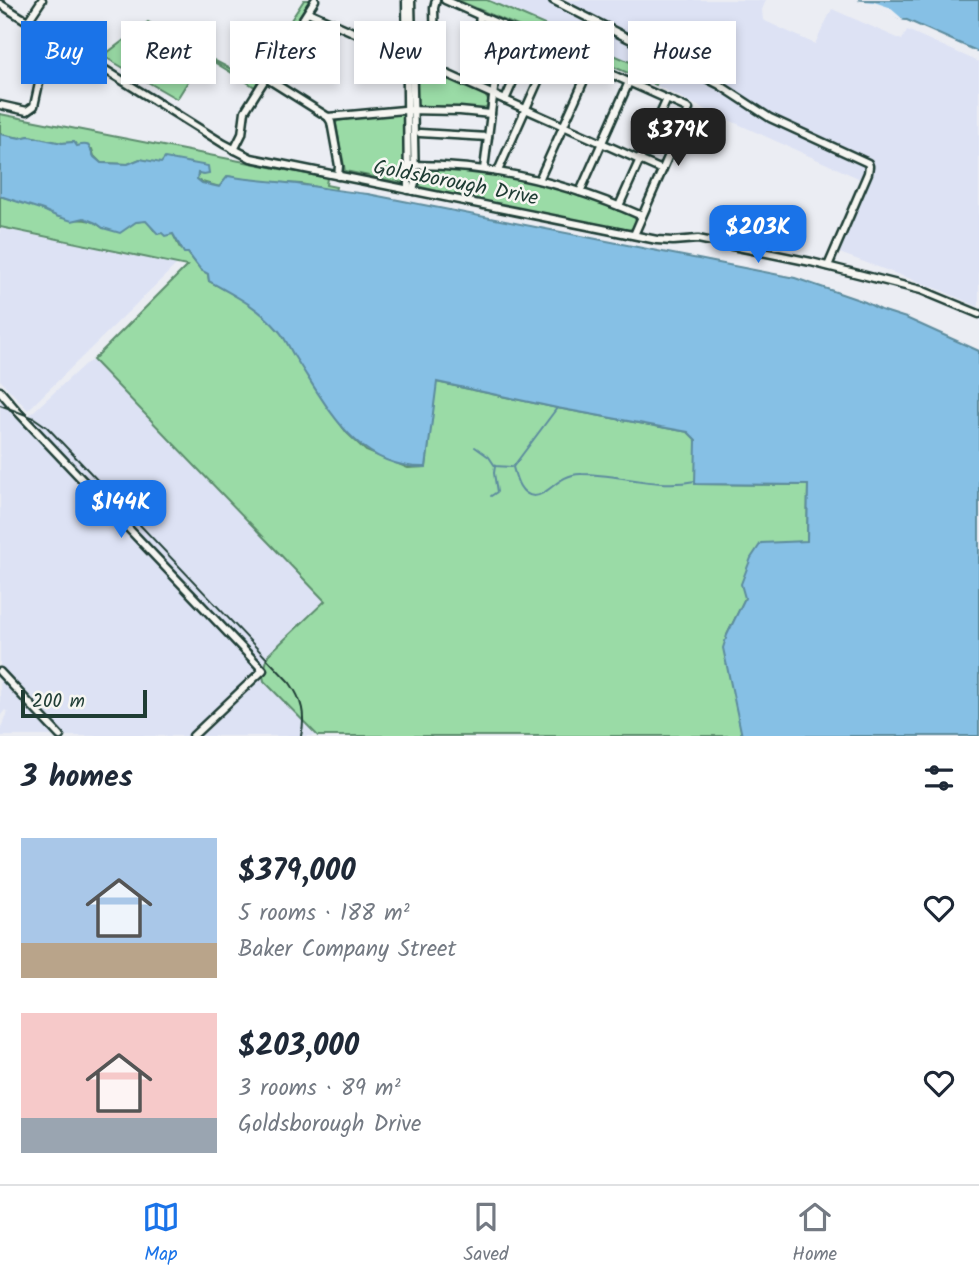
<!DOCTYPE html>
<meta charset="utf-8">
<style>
body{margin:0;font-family:Kalam,sans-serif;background:#f6f6f7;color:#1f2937;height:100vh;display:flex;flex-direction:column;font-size:26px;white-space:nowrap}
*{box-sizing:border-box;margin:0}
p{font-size:23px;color:#747a83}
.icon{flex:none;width:38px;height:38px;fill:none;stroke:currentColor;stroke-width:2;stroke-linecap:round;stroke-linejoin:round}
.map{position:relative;height:736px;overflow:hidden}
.sheet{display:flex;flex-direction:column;background:#fff;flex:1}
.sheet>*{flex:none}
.top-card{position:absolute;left:21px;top:21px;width:938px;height:63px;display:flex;gap:14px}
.scale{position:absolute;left:21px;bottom:18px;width:126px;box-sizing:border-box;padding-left:7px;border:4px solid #1f3d34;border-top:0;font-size:19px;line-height:24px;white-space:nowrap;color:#1f3d34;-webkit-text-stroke:5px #f6f6f2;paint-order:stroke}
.price{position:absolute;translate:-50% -60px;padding:0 16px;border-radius:14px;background:#1a73e8;color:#fff;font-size:23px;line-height:46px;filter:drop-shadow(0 2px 4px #0008)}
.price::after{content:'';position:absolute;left:50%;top:42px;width:21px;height:16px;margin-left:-10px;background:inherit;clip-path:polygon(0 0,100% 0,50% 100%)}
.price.current{background:#222;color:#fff}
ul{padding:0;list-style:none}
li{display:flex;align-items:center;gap:21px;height:175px;padding:0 21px}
li span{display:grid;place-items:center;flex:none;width:196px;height:140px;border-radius:0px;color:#555}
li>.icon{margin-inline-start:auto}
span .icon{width:84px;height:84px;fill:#fffc;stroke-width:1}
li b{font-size:30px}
h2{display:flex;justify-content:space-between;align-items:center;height:84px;padding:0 21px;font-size:30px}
.tag{padding:0 24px;border-radius:0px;background:#fff;box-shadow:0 4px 10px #0003;font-size:24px;line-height:63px}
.tag.current{background:#1a73e8;color:#fff}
.menu{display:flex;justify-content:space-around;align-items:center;height:98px;border-top:2px solid #e0e1e3;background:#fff;font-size:19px;color:#747a83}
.menu a{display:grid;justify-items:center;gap:4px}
.menu .current{color:#1a73e8}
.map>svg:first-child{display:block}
</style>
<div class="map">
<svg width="979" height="736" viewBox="0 0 979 736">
<rect width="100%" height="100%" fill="#ebedf3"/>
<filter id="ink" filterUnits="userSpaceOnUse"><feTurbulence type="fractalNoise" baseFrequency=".0143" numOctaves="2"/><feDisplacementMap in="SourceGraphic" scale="14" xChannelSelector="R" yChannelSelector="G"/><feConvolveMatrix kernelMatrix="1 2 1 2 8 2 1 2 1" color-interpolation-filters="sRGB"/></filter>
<g filter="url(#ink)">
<g fill="#dde2f4">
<path d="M487,0h279l-4,10 1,10 52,24 17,-35 70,31 5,-10 72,32v245l-41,-18 -104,-38 31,-70 -163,-73 -46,-23 4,-10z"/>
<path d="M0,228l177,36 -149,146 -28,-30z"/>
<path d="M93,360l232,241 -57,54 -5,22 1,4 54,55h-318v-7l8,-16 -3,-3 -5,6v-316l22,22 63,-58z"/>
</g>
<g fill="#9adba6" stroke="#5c8c6d" stroke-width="2">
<path d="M304,0h6l-48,72 -7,15 -51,-31 -27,43 -74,-43 45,-34 46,28 58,30z"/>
<path d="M457,0h30l173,75 -4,10z"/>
<path d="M416,65l68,29 4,6 -1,7 -5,3 -64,-3 -3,-4z"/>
<path d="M0,114l327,64 -1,7 10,2 -1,4 -34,-7 -49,-3 -24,-5 -8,11 -18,-5 -5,-3 1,-6 -58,-14 -12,5 -27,-1 -7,-7 -2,-7 -15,-3 -3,-4 -12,1 -33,-7 -9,2 -20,-4z"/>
<path d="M404,114l2,66 -3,1v2l-58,-12 -9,-47 1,-3 37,-6z"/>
<path d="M420,168c73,-4 147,21 214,48l2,4 -3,8 -4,2 -133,-25 -75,-18 -1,-4h-3v-11h2z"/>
<path d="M0,196c15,5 30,8 44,14 6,2 10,6 16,7 18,6 26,-3 43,11l43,-8 8,10 19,4 7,14 8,5 13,17 7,4 1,7 41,22 14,11 18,20 47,75 18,24 19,18 42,17 18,-1 10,-85 121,26 131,24 8,8v44l112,1 -1,56 -62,57 -18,37 15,101h-424l-54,-55 -1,-5 5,-21 57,-54 -232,-241 94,-94 -187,-39z"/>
</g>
<g fill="#86c0e5" stroke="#5d8c9e" stroke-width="2">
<path d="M858,0h121v52l-72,-32c-9,0 -12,-6 -20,-10 -9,-5 -20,-7 -29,-10z"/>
<path d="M0,134l20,4 9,-2 33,7 12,-1 3,4c14,-4 12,1 17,11 2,2 5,4 7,6l27,1 12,-5 21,4 4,-5 43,8 1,7 -5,1 -6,-1 -1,6 5,4 17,4 9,-11c26,5 50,5 75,9 22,3 43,7 65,9l427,84 70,24 16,8 25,8 73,33v385h-237l-19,-88 4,-13 18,-37 -4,-14 10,-26 10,-15 46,-2 1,-56 -113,-1 1,-44 -8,-8 -131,-24 -120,-26 -11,85c-69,2 -97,-58 -130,-108 -6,-9 -10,-20 -17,-28 -22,-25 -42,-34 -70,-50l-1,-7 -7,-4 -13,-17h-4l-11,-19 -8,2 -3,-3 -4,1 -12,-13 -10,1 -16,11 -17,-5 -7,-5 -12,-5 -12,3 -16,-5 -13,-6 -43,-14z"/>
</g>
<path fill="#ebedf3" d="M855,0l19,2 15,5 15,13 -5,-1 -16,-8z"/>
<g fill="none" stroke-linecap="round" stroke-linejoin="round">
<g stroke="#5d8c9e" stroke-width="2">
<path d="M557,408l-44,59c3,11 7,28 21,29 14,0 25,-23 48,-22 37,0 75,15 113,7"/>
<path d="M475,447l14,10 6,9 16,1"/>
<path d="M491,496l6,-4 -3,-19 1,-7"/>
</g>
<defs>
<g id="minor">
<path d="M406,0l2,190"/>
<path d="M411,0l4,182 -2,9"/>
<path d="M445,0l244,109 -55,126"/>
<path d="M553,0l165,84 52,34 98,45 1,3 -1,7 -40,93"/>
<path d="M0,4l224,140 27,14 406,82 16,1 25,-2 113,23 110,28 58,24"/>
<path d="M308,12l354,158"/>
<path d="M28,21l14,-21"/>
<path d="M435,57l-1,-49 2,-8"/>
<path d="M266,78l62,39 76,-7 56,1 31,3"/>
<path d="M472,78l8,-62"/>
<path d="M505,100l15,-34 5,-30"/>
<path d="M0,105l27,6 7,-5 16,-72"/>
<path d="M328,117l3,5 8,44 -1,10"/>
<path d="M420,133l68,4"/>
<path d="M234,150l8,-16 3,-23 70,-111"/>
<path d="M408,165c82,-1 160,18 234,51"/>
<path d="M484,169l18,-144"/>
<path d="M498,171l55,-123"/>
<path d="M539,180l52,-115"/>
<path d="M580,192l49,-110"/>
<path d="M619,206l48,-107"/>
<path d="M0,391l17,20 246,259 -70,66"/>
<path d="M0,672l60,64"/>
</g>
</defs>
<use href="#minor" stroke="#1f3d34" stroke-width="11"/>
<use href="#minor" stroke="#f6f6f2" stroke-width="6"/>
<path stroke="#1f3d34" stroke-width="2" d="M0,405l34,13 13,9 243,256c12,17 16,32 11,53"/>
</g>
</g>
<g text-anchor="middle" stroke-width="5" stroke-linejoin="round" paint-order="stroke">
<g font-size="21" fill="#1f3d34" stroke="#f6f6f2">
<text transform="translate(456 182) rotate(11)" y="7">Goldsborough Drive</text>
</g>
</g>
</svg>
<div class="scale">200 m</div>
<b class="price current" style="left:678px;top:168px">$379K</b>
<b class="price" style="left:758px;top:265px">$203K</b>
<b class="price" style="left:121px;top:540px">$144K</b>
<div class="top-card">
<a class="tag current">Buy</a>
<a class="tag">Rent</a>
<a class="tag">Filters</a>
<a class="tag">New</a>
<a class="tag">Apartment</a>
<a class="tag">House</a>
</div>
</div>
<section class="sheet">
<h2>3 homes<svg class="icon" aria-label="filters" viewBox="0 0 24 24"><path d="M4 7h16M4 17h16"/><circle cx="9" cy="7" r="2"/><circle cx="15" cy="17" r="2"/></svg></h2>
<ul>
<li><span style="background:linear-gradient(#a9c7e8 75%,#b9a48a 0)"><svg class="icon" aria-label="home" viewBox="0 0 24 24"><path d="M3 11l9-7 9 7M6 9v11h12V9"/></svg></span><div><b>$379,000</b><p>5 rooms · 188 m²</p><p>Baker Company Street</p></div><svg class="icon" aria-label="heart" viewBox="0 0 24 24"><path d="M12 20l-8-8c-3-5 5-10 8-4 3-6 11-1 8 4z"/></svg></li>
<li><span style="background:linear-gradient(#f6c9c9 75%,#9aa5b1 0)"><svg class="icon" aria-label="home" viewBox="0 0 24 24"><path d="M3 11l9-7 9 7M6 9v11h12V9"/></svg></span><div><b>$203,000</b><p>3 rooms · 89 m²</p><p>Goldsborough Drive</p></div><svg class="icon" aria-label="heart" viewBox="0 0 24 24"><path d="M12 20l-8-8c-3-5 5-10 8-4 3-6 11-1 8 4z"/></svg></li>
</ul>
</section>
<nav class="menu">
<a class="current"><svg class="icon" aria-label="map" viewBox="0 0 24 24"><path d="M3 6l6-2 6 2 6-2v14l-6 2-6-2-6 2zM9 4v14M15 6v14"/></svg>Map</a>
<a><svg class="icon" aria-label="saved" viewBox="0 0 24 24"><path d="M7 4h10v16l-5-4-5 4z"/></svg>Saved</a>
<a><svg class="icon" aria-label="home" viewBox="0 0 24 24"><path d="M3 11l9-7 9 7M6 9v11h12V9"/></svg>Home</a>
</nav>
